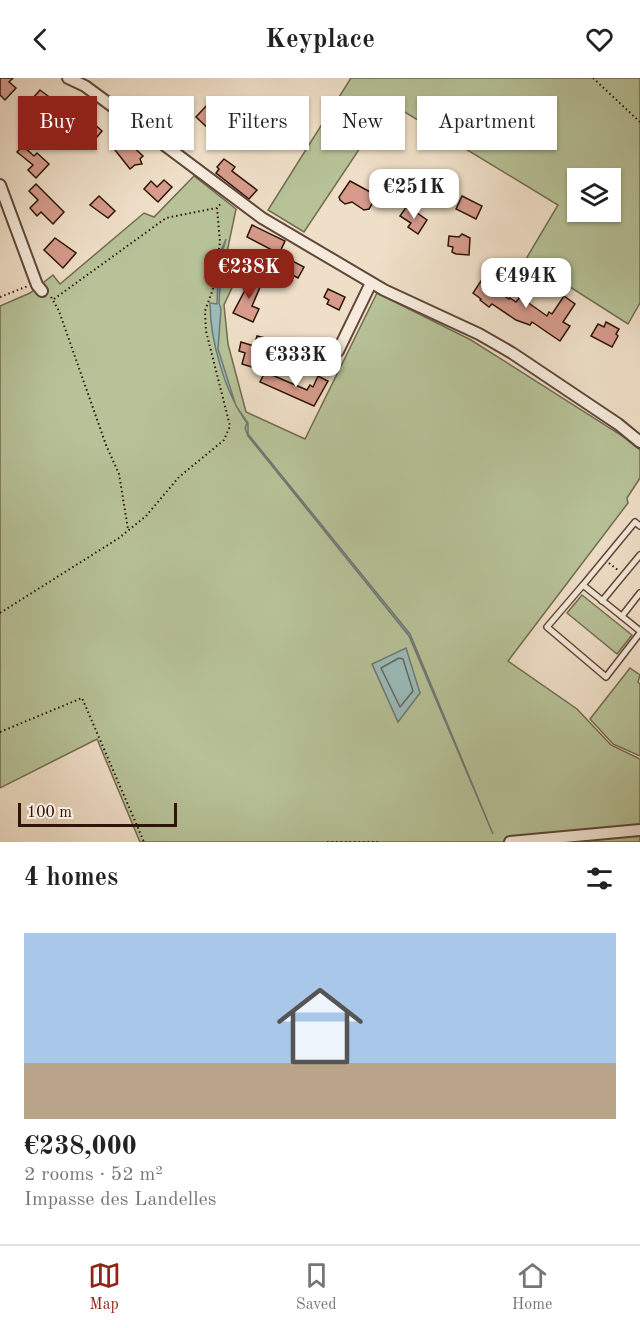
<!DOCTYPE html>
<meta charset="utf-8">
<style>
body{margin:0;font-family:"Old Standard TT",serif;background:#f2f2f2;color:#222;height:100vh;display:flex;flex-direction:column;font-size:22px;white-space:nowrap}
*{box-sizing:border-box;margin:0}
p{font-size:20px;color:#767676}
.icon{flex:none;width:33px;height:33px;fill:none;stroke:currentColor;stroke-width:2;stroke-linecap:round;stroke-linejoin:round}
.map{position:relative;height:764px;overflow:hidden}
.details{display:flex;flex-direction:column;background:#fff;flex:1}
.details>*{flex:none}
.guide{position:absolute;left:18px;top:18px;width:604px;height:54px;display:flex;gap:12px}
.buttons{position:absolute;left:567px;top:90px;display:grid;gap:12px}
.buttons a{display:grid;place-items:center;width:54px;height:54px;border-radius:0px;background:#fff;box-shadow:0 2px 4px #0004;font-size:30px}
.scale{position:absolute;left:18px;bottom:15px;width:159px;box-sizing:border-box;padding-left:6px;border:3px solid #2f1409;border-top:0;font-size:16px;line-height:21px;white-space:nowrap;color:#2f1409;-webkit-text-stroke:4px #f5eadb;paint-order:stroke}
.price{position:absolute;translate:-50% -51px;padding:0 14px;border-radius:12px;background:#fff;color:#222;font-size:20px;line-height:39px;filter:drop-shadow(0 2px 3px #0008)}
.price::after{content:'';position:absolute;left:50%;top:36px;width:18px;height:14px;margin-left:-9px;background:inherit;clip-path:polygon(0 0,100% 0,50% 100%)}
.price.current{background:#8f2418;color:#fff}
ul{padding:0;list-style:none}
li{display:grid;align-content:center;gap:12px;height:318px;padding:0 24px}
li+li{border-top:2px solid #e0e0e0}
li span{display:grid;place-items:center;height:186px;border-radius:0px;color:#555}
li>.icon{margin-inline-start:auto}
span .icon{width:108px;height:108px;fill:#fffc;stroke-width:1}
li b{font-size:26px}
h2{display:flex;justify-content:space-between;align-items:center;height:72px;padding:0 24px;font-size:26px}
.chip{padding:0 21px;border-radius:0px;background:#fff;box-shadow:0 2px 4px #0004;font-size:21px;line-height:54px}
.chip.current{background:#8f2418;color:#fff}
header{display:flex;justify-content:space-between;align-items:center;height:78px;padding:0 24px;background:#fff;font-size:27px;font-weight:700}
.menu{display:flex;justify-content:space-around;align-items:center;height:84px;border-top:2px solid #e0e0e0;background:#fff;font-size:16px;color:#767676}
.menu a{display:grid;justify-items:center;gap:3px}
.menu .current{color:#8f2418}
.map>svg:first-child{display:block}
</style>
<header><svg class="icon" aria-label="back" viewBox="0 0 24 24"><path d="M15 5l-7 7 7 7"/></svg>Keyplace<svg class="icon" aria-label="heart" viewBox="0 0 24 24"><path d="M12 20l-8-8c-3-5 5-10 8-4 3-6 11-1 8 4z"/></svg></header>
<div class="map">
<svg width="640" height="764" viewBox="0 0 640 764">
<rect width="100%" height="100%" fill="#efdfc8"/>
<filter id="stains"><feTurbulence type="fractalNoise" baseFrequency=".00333" numOctaves="4"/><feColorMatrix values="0 0 0 0 .2 0 0 0 0 .09 0 0 0 0 .02 0 0 0 .5 -.17"/></filter>
<radialGradient id="worn" r=".72"><stop offset=".6" stop-color="#630" stop-opacity="0"/><stop offset="1" stop-color="#630" stop-opacity=".3"/></radialGradient>
<g fill="#b7c298" stroke="#736b50" stroke-width="1.5" fill-rule="evenodd">
<path d="M351,0h289v225l-12,21 -102,-65 32,-54 -168,-102 -86,129 -36,-22zM610,100v34h-32v-34z"/>
<path d="M194,98l42,33 -10,48 16,9 -18,39 4,39 18,68 59,27 72,-146 94,47 153,97 16,13v28l-13,20 1,5 -120,158 69,48 34,36 29,14v83h-500l-43,-103 -97,49v-482l30,-13 23,-18 7,9 84,-71 10,4z"/>
<path d="M582,517l50,40 -15,19 -50,-41z"/>
<path d="M630,590l10,7 -2,7 2,2v72l-27,-12 -23,-25z"/>
</g>
<g fill="#9abcbb" stroke="#6f7974" stroke-width="1.5">
<path d="M226,161l-4,14 -3,50 2,6 -3,40 18,57 12,17v11l162,200 83,200 -84,-198 -161,-200 -3,-8 2,-5c-22,-30 -37,-83 -37,-120l7,1 2,-49z"/>
<path d="M406,570l14,45 -22,29 -26,-58z"/>
</g>
<g fill="none" stroke-linecap="round" stroke-linejoin="round">
<path stroke="#646862" stroke-width="1.5" d="M399,580l4,1 10,32 -13,16 -19,-39z"/>
</g>
<g fill="#d69b8b" stroke="#2f1409" stroke-width="1.5">
<path d="M0,0h13l-4,4 7,6 -11,12 -5,-5z"/>
<path d="M40,12l16,12 -10,11 -14,-14z"/>
<path d="M207,27l15,15 -11,11 -15,-14z"/>
<path d="M88,32l8,6 -5,5 11,10 -10,12 -9,-8 -4,4 -10,-9z"/>
<path d="M126,62l17,16 -3,3 2,5 -7,1 -5,4 -15,-19z"/>
<path d="M23,68l11,10 3,-3 12,11 -13,14 -8,-8 5,-5 -16,-13z"/>
<path d="M224,81l11,8 -3,4 25,19 -8,9 -33,-26 3,-4 -2,-2z"/>
<path d="M164,102l8,7 -14,15 -14,-13 7,-8 6,6z"/>
<path d="M350,103l24,13 -3,3 1,7 -3,5 -5,1 -12,-8 -7,2 -5,-4 -1,-3z"/>
<path d="M36,106l28,28 -11,12 -12,-12 -4,4 -7,-8 8,-8 -9,-9z"/>
<path d="M99,118l16,15 -7,7 -18,-13z"/>
<path d="M462,118l20,10 -6,13 -20,-10z"/>
<path d="M407,128l20,14 -9,14 -10,-7 3,-4 -11,-7z"/>
<path d="M252,147l33,16 -6,13 25,13 -6,11 -26,-14 6,-11 -31,-16z"/>
<path d="M462,156l8,4 -1,17 -13,-1 -4,-2 1,-5 -5,-1 1,-10 10,1z"/>
<path d="M55,160l21,15 -13,15 -19,-18z"/>
<path d="M487,194l9,6 -6,8 19,13 1,-1 6,4 4,-5 27,19 2,-4 3,2 12,-18 11,8 -12,18 7,4 -10,15 -28,-19 -2,3 -14,-5 -24,-16 -3,3 -9,-7 1,-1 -8,-6z"/>
<path d="M253,197l10,5 -11,26 7,3 -6,13 -20,-9z"/>
<path d="M328,211l17,8 -6,13 -12,-6 2,-4 -5,-3z"/>
<path d="M606,244l13,7 -3,5 2,2 -6,11 -21,-11 7,-12 6,3z"/>
<path d="M257,258l13,3 -3,10 -8,-2 -4,21 -13,-4 3,-11 -6,-2 2,-9 13,4z"/>
<path d="M265,294l42,18 3,-5 3,2 5,-11 10,5 -14,25 -54,-24z"/>
</g>
<g fill="none" stroke-linecap="round" stroke-linejoin="round">
<defs>
<g id="service">
<path d="M640,448l-5,-4 -52,63 57,46"/>
<path d="M583,507l-36,42 59,50 34,-44"/>
<path d="M602,523l38,-46"/>
<path d="M622,538l18,-23"/>
</g>
<g id="minor">
<path d="M68,0l17,8 38,28 139,104 122,72 95,44 33,19 106,71 22,18"/>
<path d="M0,107l37,100 5,6"/>
<path d="M289,279l13,-7 22,6 14,-5 33,-68"/>
<path d="M510,764l130,-12"/>
</g>
</defs>
<use href="#service" stroke="#5f4739" stroke-width="8"/>
<use href="#minor" stroke="#5f4739" stroke-width="14"/>
<g stroke="#2f1409" stroke-width="2" stroke-dasharray="1.5 3" stroke-linecap="butt">
<path d="M593,0l47,44"/>
<path d="M0,219l28,-11"/>
<path d="M51,219l8,14 47,134 13,29 9,55"/>
<path d="M54,221l112,-81 50,-10"/>
<path d="M609,485l10,8"/>
<path d="M0,535l119,-75 27,-22 33,-39 45,-37 6,-14 -24,-95 -1,-20 9,-25 6,-44 -3,-34 5,-6"/>
<path d="M0,654l82,-34 62,144"/>
<path d="M327,764h54"/>
</g>
<use href="#service" stroke="#f5eadb" stroke-width="5"/>
<use href="#minor" stroke="#f5eadb" stroke-width="10"/>
</g>
<rect width="100%" height="100%" filter="url(#stains)"/>
<rect width="100%" height="100%" fill="url(#worn)"/>
</svg>
<div class="buttons">
<a><svg class="icon" aria-label="layers" viewBox="0 0 24 24"><path d="M12 4l9 5-9 5-9-5zM3 14l9 5 9-5"/></svg></a>
</div>
<div class="scale">100 m</div>
<b class="price" style="left:414px;top:142px">€251K</b>
<b class="price current" style="left:249px;top:222px">€238K</b>
<b class="price" style="left:526px;top:231px">€494K</b>
<b class="price" style="left:296px;top:310px">€333K</b>
<div class="guide">
<a class="chip current">Buy</a>
<a class="chip">Rent</a>
<a class="chip">Filters</a>
<a class="chip">New</a>
<a class="chip">Apartment</a>
</div>
</div>
<section class="details">
<h2>4 homes<svg class="icon" aria-label="filters" viewBox="0 0 24 24"><path d="M4 7h16M4 17h16"/><circle cx="9" cy="7" r="2"/><circle cx="15" cy="17" r="2"/></svg></h2>
<ul>
<li><span style="background:linear-gradient(#a9c7e8 70%,#b9a48a 0)"><svg class="icon" aria-label="home" viewBox="0 0 24 24"><path d="M3 11l9-7 9 7M6 9v11h12V9"/></svg></span><div><b>€238,000</b><p>2 rooms · 52 m²</p><p>Impasse des Landelles</p></div></li>
</ul>
</section>
<nav class="menu">
<a class="current"><svg class="icon" aria-label="map" viewBox="0 0 24 24"><path d="M3 6l6-2 6 2 6-2v14l-6 2-6-2-6 2zM9 4v14M15 6v14"/></svg>Map</a>
<a><svg class="icon" aria-label="saved" viewBox="0 0 24 24"><path d="M7 4h10v16l-5-4-5 4z"/></svg>Saved</a>
<a><svg class="icon" aria-label="home" viewBox="0 0 24 24"><path d="M3 11l9-7 9 7M6 9v11h12V9"/></svg>Home</a>
</nav>
